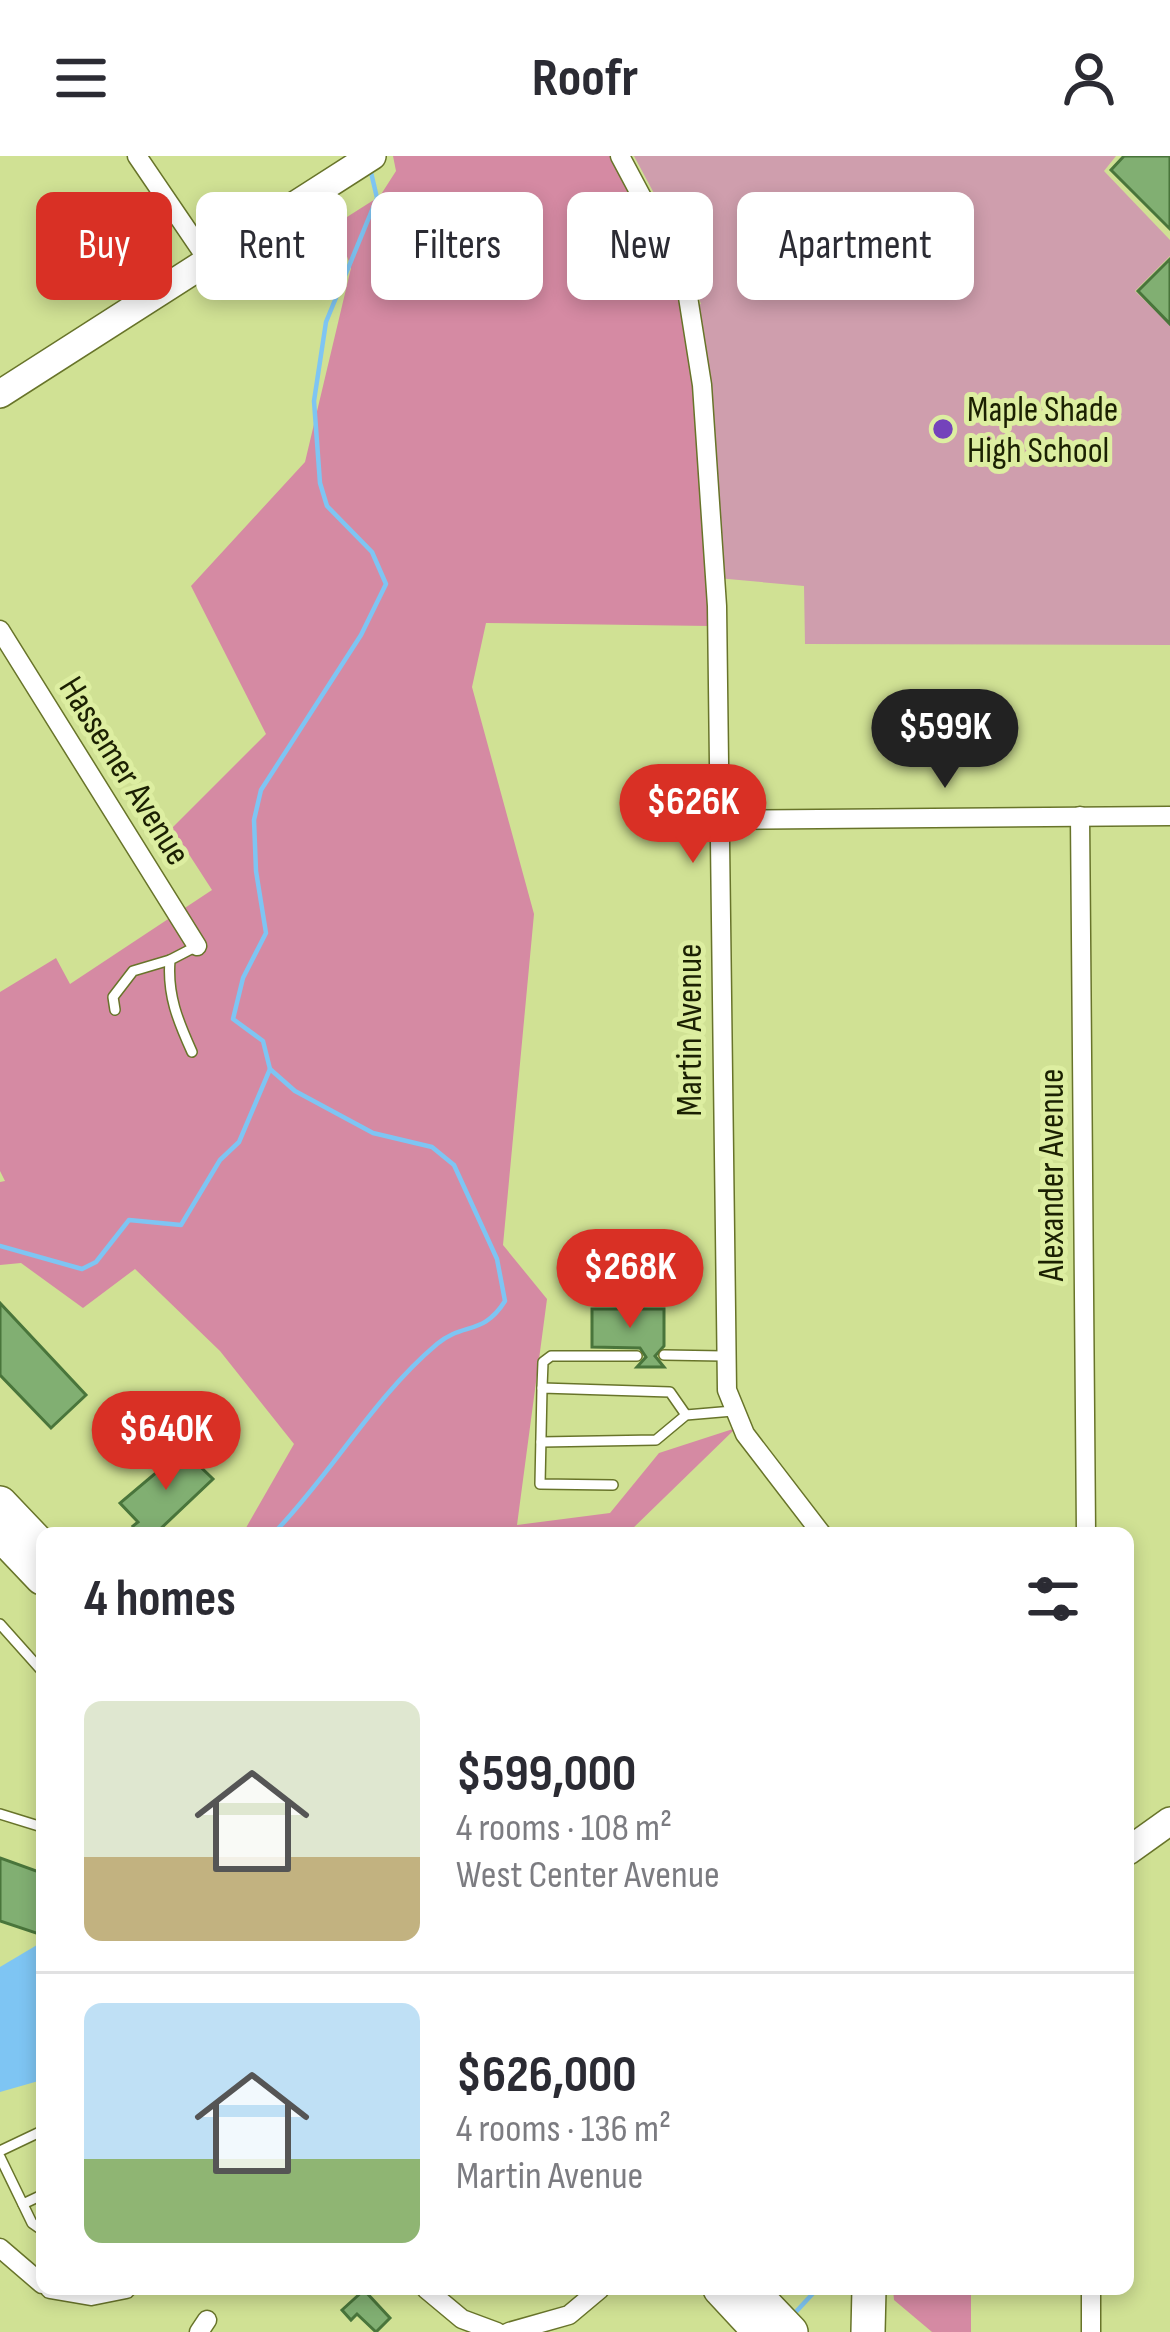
<!DOCTYPE html>
<meta charset="utf-8">
<style>
body{margin:0;font-family:"Sofia Sans Condensed",sans-serif;background:#f2f2f3;color:#2b2b33;height:100vh;display:flex;flex-direction:column;font-size:45px;white-space:nowrap}
*{box-sizing:border-box;margin:0}
p{font-size:39px;color:#7c7c81}
.icon{flex:none;width:66px;height:66px;fill:none;stroke:currentColor;stroke-width:2;stroke-linecap:round;stroke-linejoin:round}
.map{position:relative;flex:1;overflow:hidden}
.panel{position:absolute;left:36px;top:1371px;width:1098px;height:768px;display:flex;flex-direction:column;background:#fff;border-radius:18px;box-shadow:0 6px 18px #0003}
.panel>*{flex:none}
.top-card{position:absolute;left:36px;top:36px;width:1098px;height:108px;display:flex;gap:24px}
.price{position:absolute;translate:-50% -102px;padding:0 27px;border-radius:42px;background:#d93025;color:#fff;font-size:39px;line-height:78px;filter:drop-shadow(0 3px 6px #0008)}
.price::after{content:'';position:absolute;left:50%;top:72px;width:36px;height:27px;margin-left:-18px;background:inherit;clip-path:polygon(0 0,100% 0,50% 100%)}
.price.selected{background:#222;color:#fff}
ul{padding:0;list-style:none}
li{display:flex;align-items:center;gap:36px;height:300px;padding:0 48px}
li+li{border-top:3px solid #e1e1e2}
li span{display:grid;place-items:center;flex:none;width:336px;height:240px;border-radius:18px;color:#555}
li>.icon{margin-inline-start:auto}
span .icon{width:144px;height:144px;fill:#fffc;stroke-width:1}
li b{font-size:51px}
h2{display:flex;justify-content:space-between;align-items:center;height:144px;padding:0 48px;font-size:51px}
.tag{padding:0 42px;border-radius:18px;background:#fff;box-shadow:0 6px 18px #0003;font-size:42px;line-height:108px}
.tag.selected{background:#d93025;color:#fff}
header{display:flex;justify-content:space-between;align-items:center;height:156px;padding:0 48px;background:#fff;font-size:54px;font-weight:700}
.map>svg:first-child{display:block}
</style>
<header><svg class="icon" aria-label="menu" viewBox="0 0 24 24"><path d="M4 6h16M4 12h16M4 18h16"/></svg>Roofr<svg class="icon" aria-label="person" viewBox="0 0 24 24"><circle cx="12" cy="8" r="4"/><path d="M4 21q1-7 8-7t8 7"/></svg></header>
<div class="map">
<svg width="1170" height="2176" viewBox="0 0 1170 2176">
<rect width="100%" height="100%" fill="#d0e194"/>
<path fill="#cf9ead" d="M634,0h482l-12,15 66,69v16l-35,35 35,34v320l-365,-1 -1,-58 -87,-8 -31,-268 15,-6 -22,-64z"/>
<g fill="#d58aa3">
<path d="M393,0h223l70,154 31,268 -7,48 -224,-3 -14,64 62,227 -31,331 44,54 -30,226 93,-12 49,-60 77,-25 -108,105h-385l51,-89 -74,-93 -85,-82 -52,39 -62,-45 -21,2v-83l5,-1 -5,-10v-179l56,-34 14,26 142,-94 -40,-62 94,-94 -75,-148 114,-124 46,-194 -15,-44 44,-28 16,-25z"/>
<path d="M893,2133h78v43h-39l-38,-32z"/>
</g>
<path fill="#7ec5f3" d="M42,1786v138l-42,12v-125z"/>
<g fill="none" stroke-linecap="round" stroke-linejoin="round">
<g stroke="#7ec5f3" stroke-width="4.5">
<path d="M0,1090l82,23 14,-7 33,-42 52,5 39,-65 19,-18 31,-73"/>
<path d="M274,1377c58,-60 100,-136 163,-189 26,-22 46,-8 68,-43l-8,-42 -43,-94 -22,-18 -59,-14 -78,-42 -25,-22 -7,-28 -30,-22 10,-41 23,-45 -10,-62 -2,-51 7,-30 100,-155 25,-51 -14,-32 -45,-46 -7,-23 -6,-82 12,-79 51,-124 -7,-30"/>
<path d="M793,2159l24,-26"/>
</g>
</g>
<g fill="#81af72" stroke="#49753b" stroke-width="3">
<path d="M1124,0h46v73l-59,-59z"/>
<path d="M1170,103v65l-32,-33z"/>
<path d="M0,1147l86,92 -35,33 -51,-53z"/>
<path d="M592,1153h72v37l-9,10 9,11h-27l9,-10 -6,-9 -48,-1z"/>
<path d="M183,1294l30,29 -57,54h-16l-7,-7 5,-4 -18,-19z"/>
<path d="M0,1702l42,15v62l-42,-14z"/>
<path d="M364,2134l26,28 -14,14 -19,-18 -6,6 -9,-10z"/>
</g>
<g fill="none" stroke-linecap="round" stroke-linejoin="round">
<defs>
<g id="lane">
<path d="M115,854l-2,-13 20,-26 37,-11"/>
<path d="M192,896c-14,-31 -25,-57 -22,-92l27,-14"/>
<path d="M664,1199l59,1"/>
<path d="M542,1232l1,-26 8,-6h86"/>
<path d="M541,1286l115,-2 30,-25 47,-4"/>
<path d="M613,1329l-73,-1 2,-96 128,4 16,23"/>
<path d="M0,1468l42,47"/>
<path d="M0,1658l42,13"/>
<path d="M0,1995l42,-20"/>
<path d="M0,2001l32,66 10,7"/>
<path d="M23,2048l19,-9"/>
</g>
<g id="street">
<path d="M137,0l70,103"/>
<path d="M620,0l65,122 17,107 15,221 10,784 18,44 76,99"/>
<path d="M0,474l197,316"/>
<path d="M1080,660l6,717"/>
<path d="M719,664l451,-4"/>
<path d="M0,2092l42,36"/>
<path d="M50,2133l41,7 35,-7"/>
<path d="M426,2133l36,30 35,13"/>
<path d="M1091,2133v43"/>
<path d="M199,2176l8,-12"/>
<path d="M509,2176l60,-17 31,-26"/>
</g>
<g id="secondary">
<path d="M0,238l372,-238"/>
<path d="M1128,1695l42,-30"/>
</g>
<g id="highway">
<path d="M0,1347l42,44"/>
<path d="M5,1383l37,39"/>
<path d="M720,2133l39,42"/>
<path d="M750,2133l41,43"/>
<path d="M868,2176l1,-43"/>
</g>
</defs>
<use href="#lane" stroke="#68742a" stroke-width="12"/>
<use href="#street" stroke="#68742a" stroke-width="21"/>
<use href="#secondary" stroke="#68742a" stroke-width="30"/>
<use href="#highway" stroke="#68742a" stroke-width="36"/>
<use href="#lane" stroke="#fff" stroke-width="9"/>
<use href="#street" stroke="#fff" stroke-width="18"/>
<use href="#secondary" stroke="#fff" stroke-width="27"/>
<use href="#highway" stroke="#fff" stroke-width="33"/>
</g>
<circle fill="#7443bb" stroke="#ddeea1" stroke-width="4.5" cx="943" cy="273" r="12"/>
<g text-anchor="middle" stroke-width="10" stroke-linejoin="round" paint-order="stroke">
<g font-size="36" fill="#1b2002" stroke="#ddeea1" text-anchor="start">
<text x="967" y="265">Maple Shade<tspan x="967" dy="41">High School</tspan></text>
</g>
<g font-size="36" fill="#1b2002" stroke="#ddeea1">
<text transform="translate(126 614) rotate(58)" y="13">Hassemer Avenue</text>
<text transform="translate(688 874) rotate(-90)" y="13">Martin Avenue</text>
<text transform="translate(1050 1019) rotate(-90)" y="13">Alexander Avenue</text>
</g>
</g>
</svg>
<b class="price selected" style="left:945px;top:635px">$599K</b>
<b class="price" style="left:693px;top:710px">$626K</b>
<b class="price" style="left:630px;top:1175px">$268K</b>
<b class="price" style="left:166px;top:1337px">$640K</b>
<div class="top-card">
<a class="tag selected">Buy</a>
<a class="tag">Rent</a>
<a class="tag">Filters</a>
<a class="tag">New</a>
<a class="tag">Apartment</a>
</div>
<section class="panel">
<h2>4 homes<svg class="icon" aria-label="filters" viewBox="0 0 24 24"><path d="M4 7h16M4 17h16"/><circle cx="9" cy="7" r="2"/><circle cx="15" cy="17" r="2"/></svg></h2>
<ul>
<li><span style="background:linear-gradient(#dfe7d0 65%,#c2b280 0)"><svg class="icon" aria-label="home" viewBox="0 0 24 24"><path d="M3 11l9-7 9 7M6 9v11h12V9"/></svg></span><div><b>$599,000</b><p>4 rooms · 108 m²</p><p>West Center Avenue</p></div></li>
<li><span style="background:linear-gradient(#bfe0f5 65%,#8fb573 0)"><svg class="icon" aria-label="home" viewBox="0 0 24 24"><path d="M3 11l9-7 9 7M6 9v11h12V9"/></svg></span><div><b>$626,000</b><p>4 rooms · 136 m²</p><p>Martin Avenue</p></div></li>
</ul>
</section>
</div>
